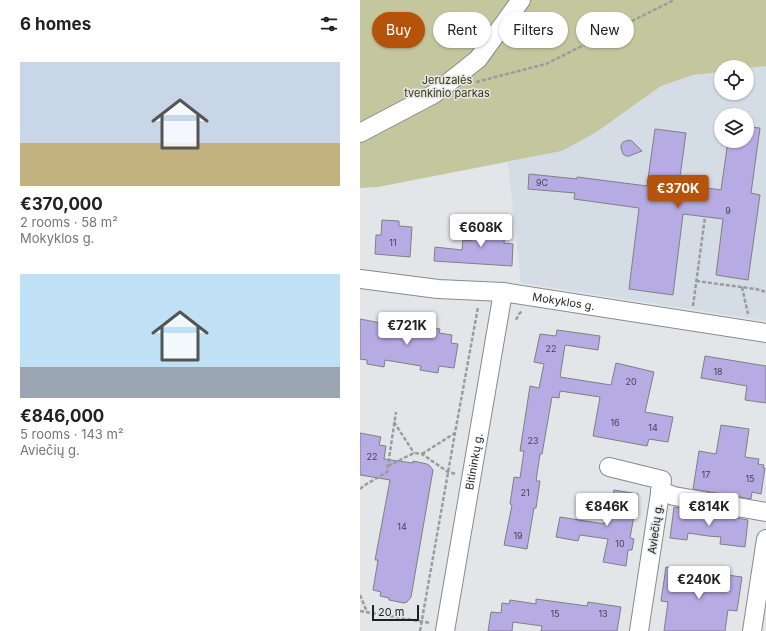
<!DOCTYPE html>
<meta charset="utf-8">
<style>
body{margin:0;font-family:Inter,sans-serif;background:#f6f6f6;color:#202124;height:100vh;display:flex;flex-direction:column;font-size:15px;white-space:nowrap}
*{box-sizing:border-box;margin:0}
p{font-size:13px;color:#757577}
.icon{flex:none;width:22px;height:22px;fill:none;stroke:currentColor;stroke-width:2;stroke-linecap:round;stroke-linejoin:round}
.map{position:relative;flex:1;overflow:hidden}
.sheet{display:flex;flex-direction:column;background:#fff;width:360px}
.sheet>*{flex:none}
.top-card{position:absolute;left:12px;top:12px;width:334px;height:36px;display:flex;gap:8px}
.controls{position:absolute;left:354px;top:60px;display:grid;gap:8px}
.controls a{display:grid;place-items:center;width:40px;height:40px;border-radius:50%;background:#fff;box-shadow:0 1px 3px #0004;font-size:20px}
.scale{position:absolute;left:12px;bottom:10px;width:47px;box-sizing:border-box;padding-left:4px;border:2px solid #1f2020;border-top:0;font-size:11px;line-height:14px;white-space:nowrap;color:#1f2020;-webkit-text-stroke:3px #e3e6e8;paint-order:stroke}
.price{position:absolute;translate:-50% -34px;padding:0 9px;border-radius:4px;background:#fff;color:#222;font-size:13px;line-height:26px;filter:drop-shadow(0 1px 2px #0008)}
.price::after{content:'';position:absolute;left:50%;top:24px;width:12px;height:9px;margin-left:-6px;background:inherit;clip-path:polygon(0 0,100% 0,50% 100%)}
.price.active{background:#b45309;color:#fff}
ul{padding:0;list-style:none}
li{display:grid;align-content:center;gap:8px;height:212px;padding:0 20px}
li span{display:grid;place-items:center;height:124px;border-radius:0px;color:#555}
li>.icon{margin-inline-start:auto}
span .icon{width:72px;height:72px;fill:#fffc;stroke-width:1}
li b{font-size:17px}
h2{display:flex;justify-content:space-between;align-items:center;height:48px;padding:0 20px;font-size:17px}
.pill{padding:0 14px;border-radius:18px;background:#fff;box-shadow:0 1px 3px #0004;font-size:14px;line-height:36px}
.pill.active{background:#b45309;color:#fff}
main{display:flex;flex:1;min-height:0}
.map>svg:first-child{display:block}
</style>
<main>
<section class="sheet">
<h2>6 homes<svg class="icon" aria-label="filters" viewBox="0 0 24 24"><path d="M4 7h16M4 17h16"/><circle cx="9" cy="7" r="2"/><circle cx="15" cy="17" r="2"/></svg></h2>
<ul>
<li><span style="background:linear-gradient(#c9d6e8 65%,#c2b280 0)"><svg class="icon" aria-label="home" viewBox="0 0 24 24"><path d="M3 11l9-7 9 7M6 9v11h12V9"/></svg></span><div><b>€370,000</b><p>2 rooms · 58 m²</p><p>Mokyklos g.</p></div></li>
<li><span style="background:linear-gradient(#bfe0f5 75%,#9aa5b1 0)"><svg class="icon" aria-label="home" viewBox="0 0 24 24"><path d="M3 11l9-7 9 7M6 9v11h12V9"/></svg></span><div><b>€846,000</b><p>5 rooms · 143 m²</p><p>Aviečių g.</p></div></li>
</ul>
</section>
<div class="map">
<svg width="406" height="631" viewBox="0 0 406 631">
<rect width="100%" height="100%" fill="#e3e6e8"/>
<path fill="#d4dce5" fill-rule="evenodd" d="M406,66v255l-245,-38 -13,-121 54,-11 33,-18 66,-47 32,-11 28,-3v21h26v-25zM361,115h26v26h-26z"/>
<path fill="#c4c79d" d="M0,0h406v66l-19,2v-1h-26v5l-28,3 -32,11 -66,47 -33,18 -184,36 -18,1z"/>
<g fill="#b7abe4" stroke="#807f82">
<path d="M387,127l13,1 -9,65 9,2 -12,85 -32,-5 7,-56 -40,-5 -10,81 -44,-6 10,-81 -65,-9 1,-6 -47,-4 1,-15 48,5v-2l70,9 8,-57 31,4 -7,51 42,6 7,-49h19z"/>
<path d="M269,140l3,1 10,10 -13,5h-3l-3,-2 -2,-6v-3l2,-3z"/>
<path d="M22,220l17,1v5l13,1 -2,30 -35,-3 1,-19h5z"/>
<path d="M113,223l32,2 -1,18 9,1 -1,22 -78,-5 1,-14 27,3 1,-10 9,1z"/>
<path d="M0,319l26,5 -1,2 27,5 1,-6 27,4 -1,4 13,2 -1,8 7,1 -4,24 -15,-2 -1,7 -18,-3 1,-4 -36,-6 -1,7 -17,-3v-4l-7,-1z"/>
<path d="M197,330l43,6 -2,14 -33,-5 -5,32 51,8 5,-22 38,9 -9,40 28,5 -5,25 -19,-3 -2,7 -54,-10 7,-39 -40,-6 -1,7 -7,-1 -10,57h-2l-4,27h4l-4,27h-2l-7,41 -23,-4 8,-40 -2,-1 4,-27 6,1 4,-27h-4l10,-65 9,2 5,-24 -10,-2 6,-28 16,2z"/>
<path d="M345,356l61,10v37l-21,-3 2,-14 -46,-8z"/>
<path d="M361,425l28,4 -4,28 14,2 -1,5 6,1 -1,3h2l-4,26 -9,-2 -1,7 -58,-10 6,-38 17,3z"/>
<path d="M0,433l21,4 -2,8 7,1 -2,13 29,4v-2l14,3 3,2 3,4 -22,127 -4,5 -3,1 -15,-3v-2l-9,-2 1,-4 -8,-2 5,-30h-3l15,-80 -30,-5z"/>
<path d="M254,490l24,4 -8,44 4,1 -2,11h-4l-2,16 -23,-4 5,-23 -28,-4 -2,6 -22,-4 4,-20 44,7 5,-29h4z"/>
<path d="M314,507l74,13 -3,27 -25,-3 1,-7 -13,-1 -20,-3 -1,7 -17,-2z"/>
<path d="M306,567l76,10 -5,34 -9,-1 -3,21h-61l4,-29 -7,-1z"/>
<path d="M176,599l51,7 1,-4 33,5 -4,24h-76l1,-5 -29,-4 -1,9h-24l3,-19 10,1 1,-10 7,1 1,-4 26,4z"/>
</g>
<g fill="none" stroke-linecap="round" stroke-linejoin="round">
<defs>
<g id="minor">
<path d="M0,133l74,-39 44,-35 43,-59"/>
<path id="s1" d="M0,279l78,10 65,3 263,41"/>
<path d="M249,467l53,13 -23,151"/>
<path d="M300,491l14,5 92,16"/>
<path id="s2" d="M85,631l58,-339"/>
<path d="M392,631l14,-92"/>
</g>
</defs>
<use href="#minor" stroke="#888a8d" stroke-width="20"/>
<g stroke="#9a9c9d" stroke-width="2.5" stroke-dasharray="4 2" stroke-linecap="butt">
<path d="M116,82l70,-18 128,-64"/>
<path d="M336,281l60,8 10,3"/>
<path d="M382,287l6,27"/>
<path d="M333,306l12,-89"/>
<path d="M156,320l3,-6 3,-3"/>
<path d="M34,422l20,31"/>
<path d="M62,454l33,-21"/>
<path d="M28,466l26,-13 8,1 26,18 8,2"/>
<path d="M0,489l5,-4 22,-13 9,-60"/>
<path d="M0,595l7,17"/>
<path d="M0,611l71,12"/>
<path d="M60,631l35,-198 23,-126"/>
</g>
<use href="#minor" stroke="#fff" stroke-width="18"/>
</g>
<g text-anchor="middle" stroke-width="3" stroke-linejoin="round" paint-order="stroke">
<g font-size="9" fill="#454351">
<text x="182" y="186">9C</text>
<text x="368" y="214">9</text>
<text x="33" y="246">11</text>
<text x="191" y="352">22</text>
<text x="358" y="375">18</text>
<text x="271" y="385">20</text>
<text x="255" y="426">16</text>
<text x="293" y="431">14</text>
<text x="173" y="444">23</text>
<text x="12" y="460">22</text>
<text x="346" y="478">17</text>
<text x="390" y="482">15</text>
<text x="165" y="496">21</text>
<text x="42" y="530">14</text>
<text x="158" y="539">19</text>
<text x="260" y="547">10</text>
<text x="195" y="617">15</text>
<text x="243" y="617">13</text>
</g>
<g font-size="11" fill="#383908" stroke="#e3e6e8">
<text x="87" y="84">Jeruzalės<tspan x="87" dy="13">tvenkinio parkas</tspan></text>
</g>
<g font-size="11" fill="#1f2020" stroke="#e3e6e8">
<text dy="4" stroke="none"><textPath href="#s1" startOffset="205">Mokyklos g.</textPath></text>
<text dy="4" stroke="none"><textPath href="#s2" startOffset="172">Bitininkų g.</textPath></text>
<text transform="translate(295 529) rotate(-82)" y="4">Aviečių g.</text>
</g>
</g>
</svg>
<div class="controls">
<a><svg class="icon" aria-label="locate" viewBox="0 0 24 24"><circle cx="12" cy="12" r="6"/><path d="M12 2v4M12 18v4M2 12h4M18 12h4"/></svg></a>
<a><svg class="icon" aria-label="layers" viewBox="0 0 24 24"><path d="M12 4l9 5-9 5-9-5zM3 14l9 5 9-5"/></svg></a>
</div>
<div class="scale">20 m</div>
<b class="price active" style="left:318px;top:209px">€370K</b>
<b class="price" style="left:121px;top:248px">€608K</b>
<b class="price" style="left:47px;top:346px">€721K</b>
<b class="price" style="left:247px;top:527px">€846K</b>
<b class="price" style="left:349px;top:527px">€814K</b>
<b class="price" style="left:339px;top:600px">€240K</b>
<div class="top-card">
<a class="pill active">Buy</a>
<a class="pill">Rent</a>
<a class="pill">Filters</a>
<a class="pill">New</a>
</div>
</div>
</main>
